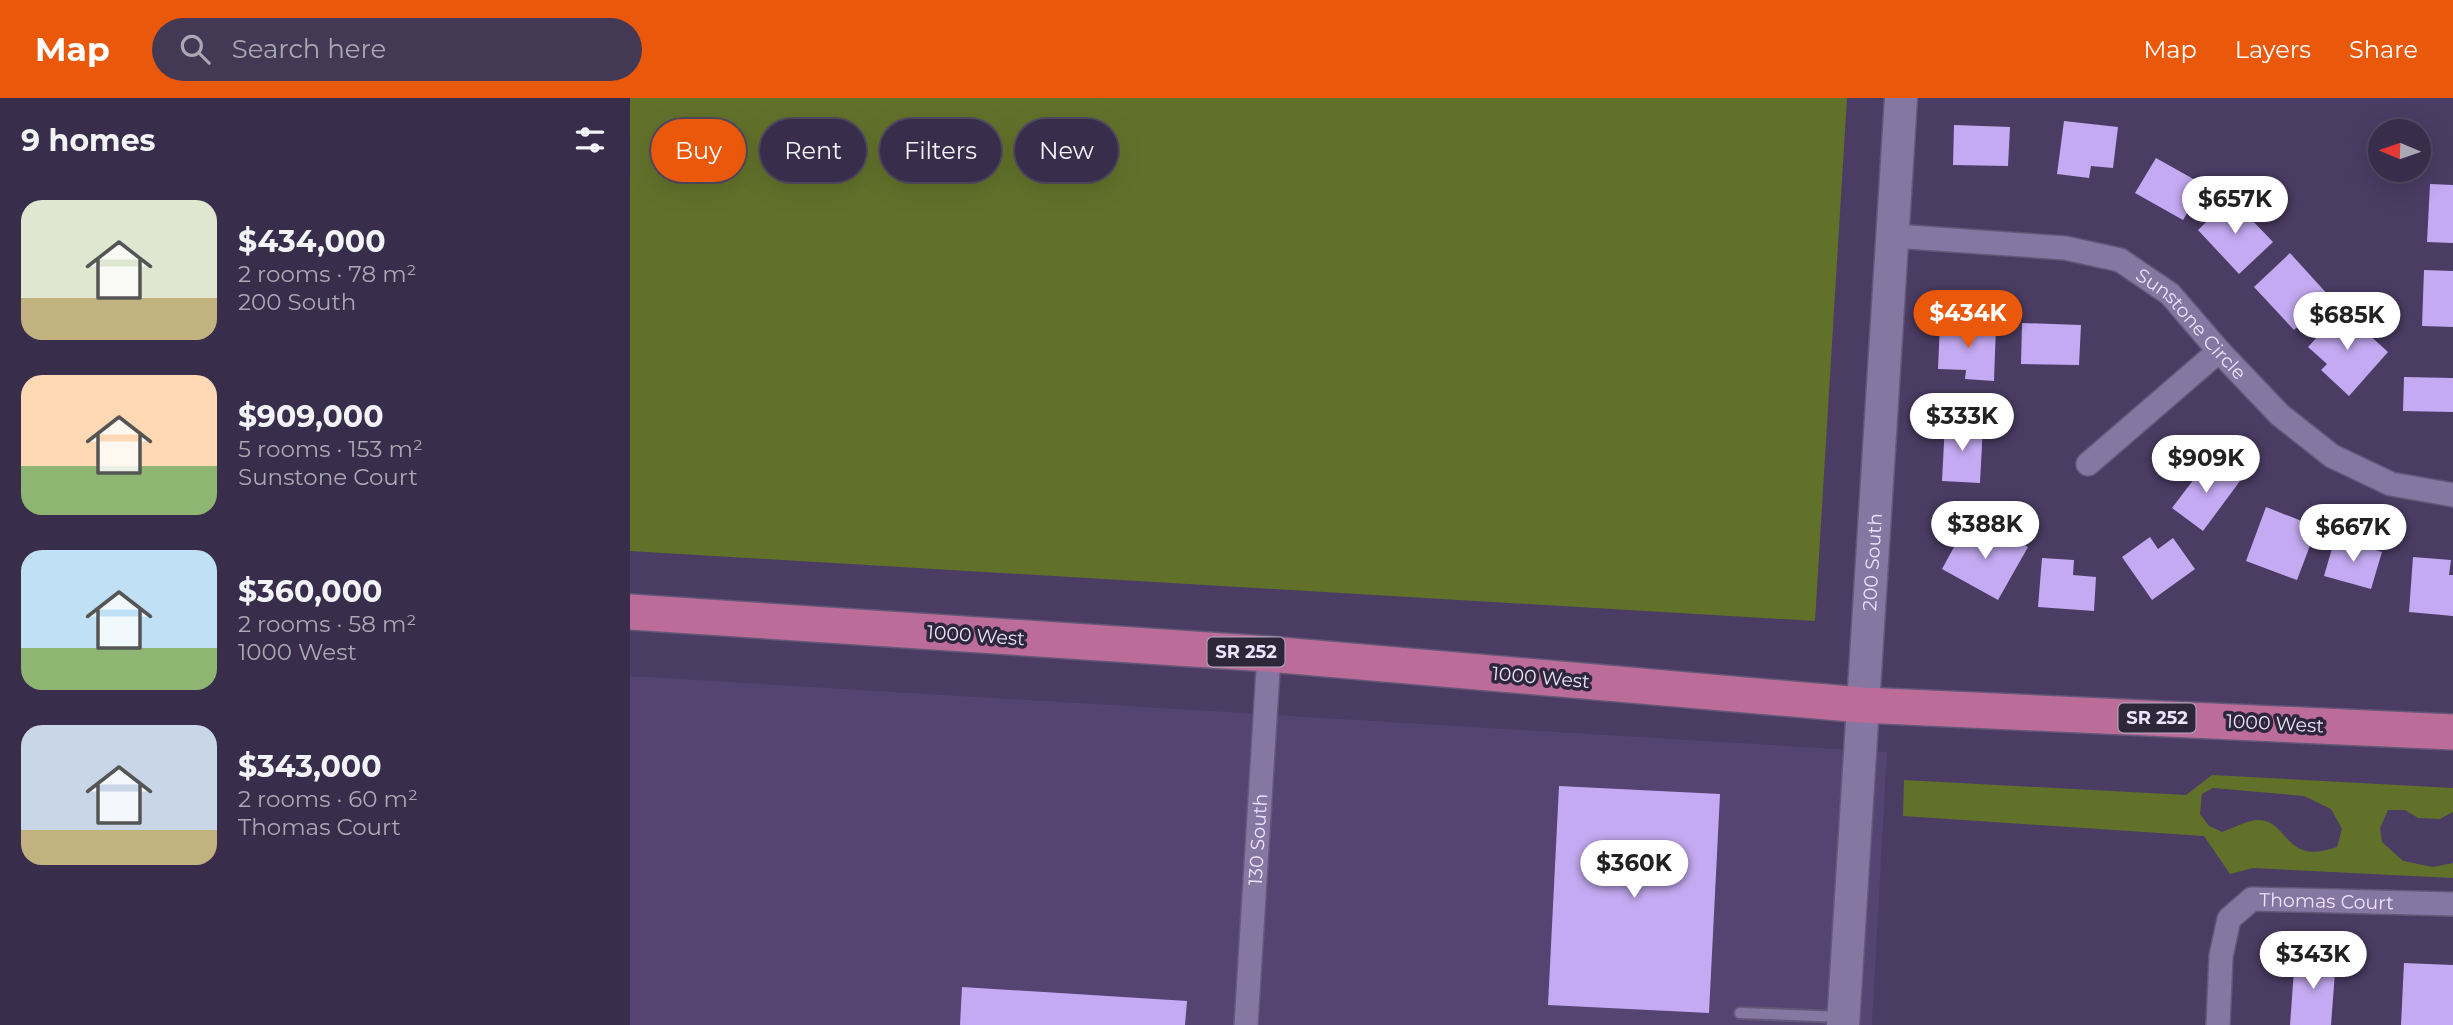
<!DOCTYPE html>
<meta charset="utf-8">
<style>
body{margin:0;font-family:Montserrat,sans-serif;background:#433954;color:#f1f3f6;height:100vh;display:flex;flex-direction:column;font-size:26px;white-space:nowrap}
*{box-sizing:border-box;margin:0}
p{font-size:23px;color:#aba8b5}
.icon{flex:none;width:38px;height:38px;fill:none;stroke:currentColor;stroke-width:2;stroke-linecap:round;stroke-linejoin:round}
.map{position:relative;flex:1;overflow:hidden}
.panel{display:flex;flex-direction:column;background:#382d4a;width:630px}
.panel>*{flex:none}
.top-card{position:absolute;left:21px;top:21px;width:665px;height:63px;display:flex;gap:14px}
.needle{width:46px;rotate:272deg}
.tools{position:absolute;left:1738px;top:21px;display:grid;gap:14px}
.tools a{display:grid;place-items:center;width:63px;height:63px;border-radius:50%;background:#382d4a;box-shadow:0 7px 28px #0002,0 0 0 2px #524962;font-size:35px}
.price{position:absolute;translate:-50% -60px;padding:0 16px;border-radius:24px;background:#fff;color:#222;font-size:23px;line-height:46px;filter:drop-shadow(0 2px 4px #0008)}
.price::after{content:'';position:absolute;left:50%;top:42px;width:21px;height:16px;margin-left:-10px;background:inherit;clip-path:polygon(0 0,100% 0,50% 100%)}
.price.active{background:#ea580c;color:#fff}
ul{padding:0;list-style:none}
li{display:flex;align-items:center;gap:21px;height:175px;padding:0 21px}
li span{display:grid;place-items:center;flex:none;width:196px;height:140px;border-radius:21px;color:#555}
li>.icon{margin-inline-start:auto}
span .icon{width:84px;height:84px;fill:#fffc;stroke-width:1}
li b{font-size:30px}
h2{display:flex;justify-content:space-between;align-items:center;height:84px;padding:0 21px;font-size:30px}
.chip{padding:0 24px;border-radius:32px;background:#382d4a;box-shadow:0 7px 28px #0002,0 0 0 2px #524962;font-size:24px;line-height:63px}
.chip.active{background:#ea580c;color:#fff}
header{display:flex;align-items:center;gap:42px;box-sizing:border-box;height:98px;padding:0 35px;background:#ea580c;color:#fff}
header strong{font-size:33px}
nav{display:flex;gap:38px;margin-inline-start:auto;font-size:24px}
.search{width:490px;height:63px;background:#433954;display:flex;align-items:center;gap:18px;box-sizing:border-box;padding:0 24px;border-radius:38px;color:#aba8b5;font-size:26px}
main{display:flex;flex:1;min-height:0}
.map>svg:first-child{display:block}
</style>
<header>
<strong>Map</strong>
<div class="search"><svg class="icon" aria-label="search" viewBox="0 0 24 24"><circle cx="10" cy="10" r="6"/><path d="M15 15l6 6"/></svg>Search here</div>
<nav><a>Map</a><a>Layers</a><a>Share</a></nav>
</header>
<main>
<section class="panel">
<h2>9 homes<svg class="icon" aria-label="filters" viewBox="0 0 24 24"><path d="M4 7h16M4 17h16"/><circle cx="9" cy="7" r="2"/><circle cx="15" cy="17" r="2"/></svg></h2>
<ul>
<li><span style="background:linear-gradient(#dfe7d0 70%,#c2b280 0)"><svg class="icon" aria-label="home" viewBox="0 0 24 24"><path d="M3 11l9-7 9 7M6 9v11h12V9"/></svg></span><div><b>$434,000</b><p>2 rooms · 78 m²</p><p>200 South</p></div></li>
<li><span style="background:linear-gradient(#ffd9b3 65%,#8fb573 0)"><svg class="icon" aria-label="home" viewBox="0 0 24 24"><path d="M3 11l9-7 9 7M6 9v11h12V9"/></svg></span><div><b>$909,000</b><p>5 rooms · 153 m²</p><p>Sunstone Court</p></div></li>
<li><span style="background:linear-gradient(#bfe0f5 70%,#8fb573 0)"><svg class="icon" aria-label="home" viewBox="0 0 24 24"><path d="M3 11l9-7 9 7M6 9v11h12V9"/></svg></span><div><b>$360,000</b><p>2 rooms · 58 m²</p><p>1000 West</p></div></li>
<li><span style="background:linear-gradient(#c9d6e8 75%,#c2b280 0)"><svg class="icon" aria-label="home" viewBox="0 0 24 24"><path d="M3 11l9-7 9 7M6 9v11h12V9"/></svg></span><div><b>$343,000</b><p>2 rooms · 60 m²</p><p>Thomas Court</p></div></li>
</ul>
</section>
<div class="map">
<svg width="1823" height="927" viewBox="0 0 1823 927">
<rect width="100%" height="100%" fill="#4a3c63"/>
<path fill="#554371" d="M0,578l1257,76 -15,273h-1242z"/>
<g fill="#62712a" fill-rule="evenodd">
<path d="M0,0h1217l-32,523 -1185,-70z"/>
<path d="M1582,677l241,13v24l-13,7 -22,-1 -13,-8h-17l-8,18 2,14 21,19 30,6 20,-4v15l-200,-10 -23,6 -26,-38 -301,-20 1,-36 282,15zM1583,690l91,8 27,13 11,20 -5,18c-53,19 -48,-26 -78,-27 -11,0 -26,8 -37,12l-13,-6 -9,-12 2,-20z"/>
</g>
<g fill="#c4aaf2">
<path d="M1434,23l54,6 -5,41 -22,-2 -2,12 -32,-4z"/>
<path d="M1324,27l56,2 -2,39 -55,-1z"/>
<path d="M1526,60l48,27 -21,35 -48,-27z"/>
<path d="M1800,86l23,1v58l-26,-1z"/>
<path d="M1601,100l42,44 -34,32 -41,-44z"/>
<path d="M1660,155l40,44 -36,33 -40,-43z"/>
<path d="M1794,172l29,1v56l-31,-1z"/>
<path d="M1712,212l46,42 -39,44 -28,-26 6,-6 -19,-17z"/>
<path d="M1310,225l56,3 -2,55 -29,-2 1,-9 -28,-1z"/>
<path d="M1392,225l59,2 -2,40 -58,-1z"/>
<path d="M1774,279l49,1v34l-50,-1z"/>
<path d="M1315,325l38,2 -3,58 -38,-2z"/>
<path d="M1580,360l30,23 -37,50 -31,-23z"/>
<path d="M1636,409l51,20 -20,53 -51,-19z"/>
<path d="M1336,427l27,16 6,-11 29,17 -30,53 -56,-31z"/>
<path d="M1520,439l8,12 15,-11 22,31 -43,31 -30,-43z"/>
<path d="M1705,440l47,14 -11,37 -47,-13z"/>
<path d="M1783,459l38,3 -2,15h4v41l-44,-4z"/>
<path d="M1412,460l32,2 -1,15 23,2 -2,34 -56,-4z"/>
<path d="M929,688l161,8 -11,219 -161,-8z"/>
<path d="M1665,858l41,3 -5,66h-41z"/>
<path d="M1774,865l49,2v60h-52z"/>
<path d="M332,889l225,14 -2,24h-225z"/>
</g>
<g fill="none" stroke-linecap="round" stroke-linejoin="round">
<defs>
<path id="lane" d="M1110,915l102,4"/>
<g id="street">
<path id="s1" d="M1264,138l171,12 55,12 50,34 49,57 61,64 52,41 59,28 62,11"/>
<path d="M1458,366l131,-113"/>
<path id="s2" d="M616,927l23,-371"/>
<path id="s3" d="M1588,927l3,-69 8,-37 23,-20 201,5"/>
</g>
<g id="secondary">
<path id="s4" d="M1213,927l58,-927"/>
</g>
<path id="primary" d="M0,514l639,42 593,51 591,27"/>
</defs>
<use href="#lane" stroke="#645879" stroke-width="14"/>
<use href="#street" stroke="#645879" stroke-width="26"/>
<use href="#secondary" stroke="#645879" stroke-width="35"/>
<use href="#primary" stroke="#645879" stroke-width="38"/>
<use href="#lane" stroke="#8576a2" stroke-width="10"/>
<use href="#street" stroke="#8576a2" stroke-width="23"/>
<use href="#secondary" stroke="#8576a2" stroke-width="32"/>
<use href="#primary" stroke="#bc6c98" stroke-width="35"/>
</g>
<g text-anchor="middle" stroke-width="7" stroke-linejoin="round" paint-order="stroke">
<g fill="#2d2739" stroke="#b2abc1" stroke-width="2">
<rect x="577.5" y="539.5" width="77" height="29" rx="5"/>
<rect x="1488.5" y="605.5" width="77" height="29" rx="5"/>
</g>
<g font-size="18" font-weight="bold" fill="#ebe3fb">
<text x="616" y="560">SR 252</text>
<text x="1527" y="626">SR 252</text>
</g>
<g font-size="19" fill="#ebe3fb" stroke="#2d2739">
<text dy="7" stroke="none"><textPath href="#s1" startOffset="324">Sunstone Circle</textPath></text>
<text dy="7" stroke="none"><textPath href="#s4" startOffset="464">200 South</textPath></text>
<text transform="translate(346 537) rotate(4)" y="7">1000 West</text>
<text transform="translate(911 579) rotate(5)" y="7">1000 West</text>
<text transform="translate(1645 625) rotate(3)" y="7">1000 West</text>
<text dy="7" stroke="none"><textPath href="#s2" startOffset="186">130 South</textPath></text>
<text dy="7" stroke="none"><textPath href="#s3" startOffset="212">Thomas Court</textPath></text>
</g>
</g>
</svg>
<div class="tools">
<a><svg class="needle" viewBox="-14 -14 28 28"><path d="M0-13l5 13h-10z" fill="#e53935"/><path d="M0 13l5-13h-10z" fill="#aba8b5"/></svg></a>
</div>
<b class="price" style="left:1605px;top:138px">$657K</b>
<b class="price active" style="left:1338px;top:252px">$434K</b>
<b class="price" style="left:1717px;top:254px">$685K</b>
<b class="price" style="left:1332px;top:355px">$333K</b>
<b class="price" style="left:1576px;top:397px">$909K</b>
<b class="price" style="left:1355px;top:463px">$388K</b>
<b class="price" style="left:1723px;top:466px">$667K</b>
<b class="price" style="left:1004px;top:802px">$360K</b>
<b class="price" style="left:1683px;top:893px">$343K</b>
<div class="top-card">
<a class="chip active">Buy</a>
<a class="chip">Rent</a>
<a class="chip">Filters</a>
<a class="chip">New</a>
</div>
</div>
</main>
